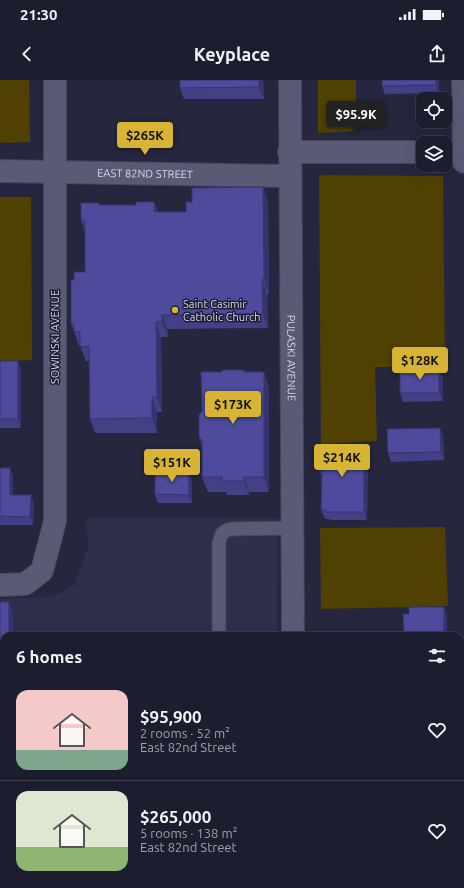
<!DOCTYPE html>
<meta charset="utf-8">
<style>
body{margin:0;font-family:Ubuntu,sans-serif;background:#252637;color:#f1f3f6;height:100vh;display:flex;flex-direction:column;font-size:15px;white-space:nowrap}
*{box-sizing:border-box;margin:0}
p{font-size:13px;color:#a0a2aa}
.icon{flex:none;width:22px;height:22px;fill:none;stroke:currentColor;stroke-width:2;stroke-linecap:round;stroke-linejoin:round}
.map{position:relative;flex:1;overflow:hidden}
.sheet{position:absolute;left:0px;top:552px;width:464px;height:256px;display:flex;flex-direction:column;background:#1c1d2f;border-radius:12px 12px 0 0;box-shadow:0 4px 16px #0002,0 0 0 1px #3a3b4b}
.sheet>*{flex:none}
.controls{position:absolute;left:416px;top:12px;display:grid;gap:8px}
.controls a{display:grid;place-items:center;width:36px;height:36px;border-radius:8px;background:#1c1d2f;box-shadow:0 4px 16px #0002,0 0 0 1px #3a3b4b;font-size:20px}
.price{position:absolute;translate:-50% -34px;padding:0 9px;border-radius:4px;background:#d7b434;color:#111;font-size:13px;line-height:26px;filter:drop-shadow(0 1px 2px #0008)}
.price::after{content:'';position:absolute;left:50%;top:24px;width:12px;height:9px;margin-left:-6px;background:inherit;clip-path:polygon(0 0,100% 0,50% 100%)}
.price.active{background:#222;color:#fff}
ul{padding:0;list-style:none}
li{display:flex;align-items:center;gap:12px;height:100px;padding:0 16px}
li+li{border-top:1px solid #3a3b4b}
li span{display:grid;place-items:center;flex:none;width:112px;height:80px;border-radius:12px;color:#555}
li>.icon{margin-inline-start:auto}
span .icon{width:48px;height:48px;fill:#fffc;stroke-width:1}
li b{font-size:17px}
h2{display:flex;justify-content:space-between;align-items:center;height:48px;padding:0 16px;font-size:17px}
.status{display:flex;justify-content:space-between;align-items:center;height:28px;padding:0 20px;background:#1c1d2f;direction:ltr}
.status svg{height:11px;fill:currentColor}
header{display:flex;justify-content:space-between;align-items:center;height:52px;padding:0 16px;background:#1c1d2f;font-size:18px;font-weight:600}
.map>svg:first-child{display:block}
</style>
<div class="status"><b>21:30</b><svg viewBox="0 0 49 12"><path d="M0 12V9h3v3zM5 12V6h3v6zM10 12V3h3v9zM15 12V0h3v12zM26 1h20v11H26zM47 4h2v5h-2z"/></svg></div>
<header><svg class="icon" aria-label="back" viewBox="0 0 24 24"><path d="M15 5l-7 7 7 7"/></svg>Keyplace<svg class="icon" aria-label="share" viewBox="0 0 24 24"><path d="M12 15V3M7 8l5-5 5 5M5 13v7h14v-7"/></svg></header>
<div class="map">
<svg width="464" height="808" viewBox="0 0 464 808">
<rect width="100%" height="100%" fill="#26273f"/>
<path fill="#2e2f4d" d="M86,438h192l-1,118h-273v248h277v4h-281v-289l49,-2 14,-5 12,-8 13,-37z"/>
<g fill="#504103">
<path d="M0,0h29l1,62 -30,1z"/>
<path d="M318,0h38v51l-38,2z"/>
<path d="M319,95l124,1 2,191h-70l2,74 -56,3z"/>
<path d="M0,117h31l1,163 -32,1z"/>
<path d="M445,447l3,79 -127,3 -1,-81z"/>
<path d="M321,804h29l-7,4h-22z"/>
</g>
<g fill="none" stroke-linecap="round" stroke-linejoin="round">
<defs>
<path id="service" d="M219,556v-93c2,-9 3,-12 12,-14l62,-1"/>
<g id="minor">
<path id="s1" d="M290,0l3,556"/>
<path d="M463,0l1,82"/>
<path d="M289,72h134"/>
<path d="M445,72h19"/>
<path id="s2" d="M0,91l290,5"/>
<path d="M0,505l25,-1 17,-13 13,-50v-441"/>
<path d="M460,773l4,-3"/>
<path d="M295,804v4"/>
<path d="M399,808l7,-4"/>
</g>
</defs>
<use href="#service" stroke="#444458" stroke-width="15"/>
<use href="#minor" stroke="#444458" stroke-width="24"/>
<path stroke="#838498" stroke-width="2.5" stroke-dasharray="1 3" stroke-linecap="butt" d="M211,808l7,-4"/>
<use href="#service" stroke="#595b76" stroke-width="13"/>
<use href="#minor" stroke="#595b76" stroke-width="22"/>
</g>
<g fill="#434086">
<path d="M180,0h83l1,19h-80l-4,-11z"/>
<path d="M439,0v13l-54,1 -3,-8z"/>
<path d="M263,107l5,15 1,92h-2l1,34 -100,1v8h-7l1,75h-5v21h-62l-5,-14 -1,-58h-3l-6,-15h-1l-8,-23 3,-43 11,-8v-41l-4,-11 19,-15h36l18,-3 4,10h28l6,-10z"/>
<path d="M0,281l21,8v59h-21z"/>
<path d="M439,289l4,9v23l-40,1 -3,-9z"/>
<path d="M244,290l1,2 24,15v105h-20v3h-22l-1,-3h-18l-6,-15v-32l-3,-8 23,-65z"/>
<path d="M443,356l1,24 -53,2 -3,-9z"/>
<path d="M364,365l4,9 -1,66h-37l-1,-1h-4l-4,-9 1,-33 -3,-7z"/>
<path d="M0,388l13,8v19l21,8 -1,22h-33z"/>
<path d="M189,391l3,8v24h-34l-3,-9z"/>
</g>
<g fill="#37346d">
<path d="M259,0h4l1,19 -5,-12z"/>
<path d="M436,0h3v13l-3,-8z"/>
<path d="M263,107l5,15 1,92 -5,-15z"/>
<path d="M154,122l5,15 -5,-5z"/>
<path d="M262,199l5,15 1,34 -5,-14z"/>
<path d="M162,235l6,14v8l-6,-15z"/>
<path d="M156,242l5,15 1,75 -5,-15z"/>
<path d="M18,281l3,8v59l-3,-9z"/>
<path d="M439,289l4,9v23l-4,-8z"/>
<path d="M264,292l5,15v105l-5,-15z"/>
<path d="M152,317l5,15v21l-5,-15z"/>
<path d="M440,348l3,8 1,24 -3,-8z"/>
<path d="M364,365l4,9 -1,66 -3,-8z"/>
<path d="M10,388l3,8v27l-3,-8z"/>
<path d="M189,391l3,8v24l-3,-8z"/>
<path d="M244,397l5,15v3l-5,-14z"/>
<path d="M31,415l3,8 -1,22 -3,-8z"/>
<path d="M9,522l4,12v22h-4z"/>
<path d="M444,527l3,8v21h-3z"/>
<path d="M118,804h2l1,4h-9z"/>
<path d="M173,804h23l-7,4h-23z"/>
</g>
<g fill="#4e4b9c" stroke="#37346d">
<path d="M180,0h79v7l-79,1z"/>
<path d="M382,0h54v5l-54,1z"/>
<path d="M263,107l1,92h-2l1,35 -101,1v7h-6l1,75h-5v21l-62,1 -1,-73 -9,1v-15h-6v-9h-3v-43h3v-8h11v-52h-4v-17h18v2h37v-3h18v10h32v-10h6v-14z"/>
<rect x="0" y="281" width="18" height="58"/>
<path d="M439,289v24h-39v-23z"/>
<path d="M222,290h22v2h20v105h-20v4h-22v-4h-20v-37l-3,-3v-22l3,-4 -1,-39h21z"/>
<path d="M440,348l1,24 -53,1 -1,-24z"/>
<path d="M319,365h45v67h-38v-2h-5l1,-40h-3z"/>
<path d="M0,388h10v27h21l-1,22 -30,-1z"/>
<path d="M155,391h34v24l-34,-1z"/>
<path d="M0,522h9v34h-5v248h114l-6,4h-112z"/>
<path d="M409,527h35v29h-40l-1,-22h6z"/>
<path d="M120,804h53l-7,4h-42z"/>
</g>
<circle fill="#d7b434" stroke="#1d1d34" stroke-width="1.5" cx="175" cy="230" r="4"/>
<g text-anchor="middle" stroke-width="3" stroke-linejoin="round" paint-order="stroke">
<g font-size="11" fill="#d9daea" stroke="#1d1d34">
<text dy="4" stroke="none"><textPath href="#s2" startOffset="145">EAST 82ND STREET</textPath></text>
<text transform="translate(55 257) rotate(-90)" y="4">SOWINSKI AVENUE</text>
<text dy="4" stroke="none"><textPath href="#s1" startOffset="278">PULASKI AVENUE</textPath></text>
</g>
<g font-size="11" fill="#d9daea" stroke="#1d1d34" text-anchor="start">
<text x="183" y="228">Saint Casimir<tspan x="183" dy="13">Catholic Church</tspan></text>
</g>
</g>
</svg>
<div class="controls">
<a><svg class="icon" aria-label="locate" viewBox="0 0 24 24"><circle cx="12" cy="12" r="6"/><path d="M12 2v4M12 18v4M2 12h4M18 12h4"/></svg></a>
<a><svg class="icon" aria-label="layers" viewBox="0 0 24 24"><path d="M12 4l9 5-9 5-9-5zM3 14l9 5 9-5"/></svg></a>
</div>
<b class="price active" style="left:356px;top:55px">$95.9K</b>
<b class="price" style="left:145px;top:76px">$265K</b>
<b class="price" style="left:420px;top:301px">$128K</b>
<b class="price" style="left:233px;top:345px">$173K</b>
<b class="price" style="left:342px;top:398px">$214K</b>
<b class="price" style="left:172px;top:403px">$151K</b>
<section class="sheet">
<h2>6 homes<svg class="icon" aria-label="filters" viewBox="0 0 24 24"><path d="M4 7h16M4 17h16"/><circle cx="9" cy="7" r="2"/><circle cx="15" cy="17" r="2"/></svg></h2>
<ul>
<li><span style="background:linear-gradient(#f6c9c9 75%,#7fa58c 0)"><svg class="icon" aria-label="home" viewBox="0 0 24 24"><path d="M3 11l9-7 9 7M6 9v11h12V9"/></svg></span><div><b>$95,900</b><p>2 rooms · 52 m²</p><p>East 82nd Street</p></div><svg class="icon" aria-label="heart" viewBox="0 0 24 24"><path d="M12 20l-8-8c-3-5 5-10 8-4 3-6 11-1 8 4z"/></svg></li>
<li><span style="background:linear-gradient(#dfe7d0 70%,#8fb573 0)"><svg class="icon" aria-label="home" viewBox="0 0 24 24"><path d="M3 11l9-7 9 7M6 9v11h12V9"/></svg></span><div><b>$265,000</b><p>5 rooms · 138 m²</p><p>East 82nd Street</p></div><svg class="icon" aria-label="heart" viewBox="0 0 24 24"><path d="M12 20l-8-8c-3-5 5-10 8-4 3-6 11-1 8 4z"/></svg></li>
</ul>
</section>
</div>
